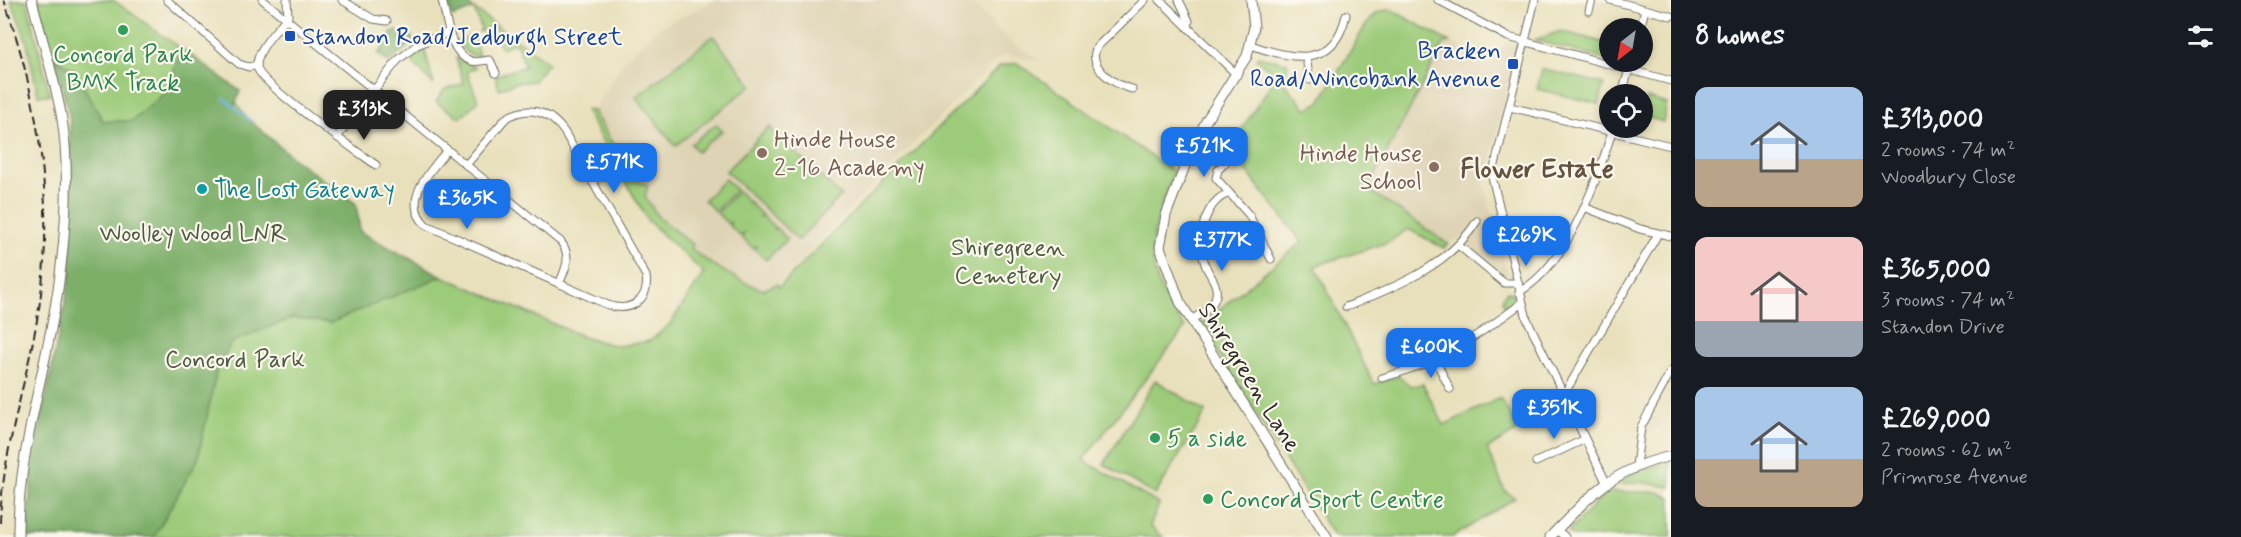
<!DOCTYPE html>
<meta charset="utf-8">
<style>
body{margin:0;font-family:Mynerve,sans-serif;background:#242831;color:#f1f3f6;height:100vh;display:flex;flex-direction:column;font-size:22px;white-space:nowrap}
*{box-sizing:border-box;margin:0}
p{font-size:20px;color:#9ea1a6}
.icon{flex:none;width:33px;height:33px;fill:none;stroke:currentColor;stroke-width:2;stroke-linecap:round;stroke-linejoin:round}
.map{position:relative;flex:1;overflow:hidden}
.panel{display:flex;flex-direction:column;background:#171b24;width:570px}
.panel>*{flex:none}
.needle{width:39px;rotate:211deg}
.tools{position:absolute;left:1599px;top:18px;display:grid;gap:12px}
.tools a{display:grid;place-items:center;width:54px;height:54px;border-radius:50%;background:#171b24;box-shadow:0 3px 9px #0003;font-size:30px}
.price{position:absolute;translate:-50% -51px;padding:0 14px;border-radius:12px;background:#1a73e8;color:#fff;font-size:20px;line-height:39px;filter:drop-shadow(0 2px 3px #0008)}
.price::after{content:'';position:absolute;left:50%;top:36px;width:18px;height:14px;margin-left:-9px;background:inherit;clip-path:polygon(0 0,100% 0,50% 100%)}
.price.selected{background:#222;color:#fff}
ul{padding:0;list-style:none}
li{display:flex;align-items:center;gap:18px;height:150px;padding:0 24px}
li span{display:grid;place-items:center;flex:none;width:168px;height:120px;border-radius:12px;color:#555}
li>.icon{margin-inline-start:auto}
span .icon{width:72px;height:72px;fill:#fffc;stroke-width:1}
li b{font-size:26px}
h2{display:flex;justify-content:space-between;align-items:center;height:72px;padding:0 24px;font-size:26px}
main{display:flex;flex:1;min-height:0}
.map>svg:first-child{display:block}
</style>
<main>
<div class="map">
<svg width="1671" height="537" viewBox="0 0 1671 537">
<rect width="100%" height="100%" fill="#fbf7ec"/>
<filter id="ink" filterUnits="userSpaceOnUse"><feTurbulence type="fractalNoise" baseFrequency=".0167" numOctaves="2"/><feDisplacementMap in="SourceGraphic" scale="12" xChannelSelector="R" yChannelSelector="G"/><feConvolveMatrix kernelMatrix="1 2 1 2 8 2 1 2 1" color-interpolation-filters="sRGB"/></filter>
<filter id="wash" filterUnits="userSpaceOnUse"><feTurbulence type="fractalNoise" baseFrequency=".008" numOctaves="4" result="noise"/><feDisplacementMap in="SourceGraphic" scale="24" xChannelSelector="R" yChannelSelector="G"/><feGaussianBlur stdDeviation="1.35" result="paint"/><feColorMatrix in="noise" values="0 0 0 0 0 0 0 0 0 0 0 0 0 0 0 0 0 1.4 0 .05"/><feComposite in="paint" operator="in"/></filter>
<g filter="url(#wash)">
<rect width="100%" height="100%" fill="#e8e0bb"/>
<g fill="#ded3b4">
<path d="M715,0h253l45,44 28,17 -36,-7 -8,5 -220,225 -14,6 -27,-9 -25,-16 -20,-16 1,-4 -33,-27 -66,-107 32,-52 35,-32z"/>
<path d="M1506,41l9,6 1,6 -32,131 24,90 -2,2 -48,-38 -10,6 -80,-55 76,-146 6,-1 43,22z"/>
<path d="M1650,414l13,8 -4,7 -14,4 5,25 -5,1 -4,-4v-13z"/>
</g>
<g fill="#9ccb79" stroke="#647b52" stroke-width="1.5">
<path d="M11,0h16l23,95h-12l-12,-56z"/>
<path d="M38,0h75l127,91 -4,10c14,32 90,81 120,103l4,28 82,44 144,62 32,8 32,-5 20,-17 34,-51 -56,-52 -63,-111 8,1 41,69 14,5 -3,12 14,21 34,27 -2,4c23,18 45,31 72,41l14,-6 2,3 221,-221 17,-3 157,109c-25,73 -37,88 11,156l-102,132 76,44 -9,22 13,11h-1136l6,-77 38,-186 -1,-157z"/>
<path d="M474,9l74,54 -14,18 -19,2 -16,6 -4,-13 30,-10 -9,-23 -15,5 -7,-21 -15,5 2,-4z"/>
<path d="M1390,9l60,33 -6,1 -76,146 80,55 -4,4 -36,-19 -19,13 -74,24 59,118 24,-8 13,10 12,-2 21,41 56,-27 19,32 -32,19 18,42 10,7 -62,39h-119l-134,-212 102,-83 -73,-93 48,-74 -21,-16 2,-3 30,7 -3,21 22,25 13,-7 46,-77 11,-12z"/>
<path d="M1561,31l44,12 4,6v12l-74,-21z"/>
<path d="M474,36l5,21 -12,-4 -10,-12z"/>
<path d="M713,36l39,49 -77,61 -39,-49z"/>
<path d="M424,48l10,37 -25,-26z"/>
<path d="M456,58l20,9 -9,5 11,29 -18,17 -24,-16 8,-12 20,-6z"/>
<path d="M1542,69l62,15 -5,20 -62,-15z"/>
<path d="M1647,98l20,6 -4,18 -20,-6z"/>
<path d="M716,124l6,7 -25,21 -6,-8z"/>
<path d="M769,127l72,69 -43,44 -72,-69z"/>
<path d="M725,179l11,11 -21,21 -11,-11z"/>
<path d="M738,191l11,11 -2,3 3,-2 11,11 -2,3 4,-1 11,11 -1,3 3,-2 11,11 -21,21 -11,-11 1,-3 -3,2 -11,-10 2,-4 -4,2 -11,-11 2,-3 -3,2 -11,-11z"/>
<path d="M1507,291l7,4 -1,7 -7,6 -4,-9z"/>
<path d="M1155,380l51,32 -51,83 -51,-31z"/>
<path d="M1670,462l1,25 -31,-5 -22,3 -1,-2 21,-12z"/>
<path d="M1607,492h51l13,6v39h-97l-6,-5z"/>
</g>
<g fill="#7daf69" stroke="#546d4a" stroke-width="1.5">
<path d="M447,0h15l12,9 -22,8z"/>
<path d="M397,30l5,9 9,-3 2,5 -24,22 -11,-9 13,-16v-6z"/>
<path d="M181,48l59,43 -6,16 58,50 64,47 4,28 82,44 -112,47 -37,-5 -61,24 -15,26 -19,91 -44,78h-127l6,-77 38,-186 -1,-157 -16,-59 20,11 29,52h29l35,-30z"/>
</g>
<g fill="none" stroke-linecap="round" stroke-linejoin="round">
<path stroke="#6cb7e5" stroke-width="2" d="M224,98l27,23"/>
</g>
</g>
<g filter="url(#ink)">
<g fill="none" stroke-linecap="round" stroke-linejoin="round">
<defs>
<g id="street">
<path d="M167,0l72,64 10,3 8,-2"/>
<path d="M263,0l298,242c11,15 5,26 -2,42"/>
<path d="M287,0l1,16c-10,13 -32,33 -31,51 1,16 101,85 119,98"/>
<path d="M342,0l31,19 14,2"/>
<path d="M442,0c5,19 7,54 29,61 6,2 13,-1 19,-1l6,13"/>
<path d="M1160,0l77,75"/>
<path d="M1179,0l10,21 -1,7"/>
<path d="M1438,0l70,37 163,44"/>
<path d="M1535,0l-43,177 35,142 79,163"/>
<path d="M1610,0l61,16"/>
<path d="M1589,11l3,-11"/>
<path d="M1640,28l5,-18"/>
<path d="M1251,45c39,14 83,25 95,-30"/>
<path d="M1306,58l4,22"/>
<path d="M1132,89c-17,-3 -46,-23 -35,-42l48,-47"/>
<path d="M1622,94l9,-32"/>
<path d="M1510,107l161,39"/>
<path d="M337,137l61,-77 19,-15 32,-13"/>
<path d="M447,150c-16,21 -47,50 -21,75l182,80c22,8 42,-5 38,-29l-81,-143c-15,-22 -37,-29 -60,-14l-39,46"/>
<path d="M1225,163l-7,7 -2,8 33,37 22,44"/>
<path d="M1584,207l56,22 31,7"/>
<path d="M1458,245l46,38h12"/>
<path d="M1519,292c50,-28 79,-113 94,-164"/>
<path d="M1346,307c49,-20 102,-40 131,-86"/>
<path d="M1191,320c10,-6 23,-13 25,-25 2,-10 -5,-18 -9,-26 -8,-18 -8,-40 2,-58 4,-8 12,-16 20,-17"/>
<path d="M1435,359l15,30"/>
<path d="M1382,378c58,-16 93,-40 140,-75"/>
<path d="M1563,396l95,-162"/>
<path d="M1536,462l47,-22"/>
<path d="M1636,466l5,-39 30,-56"/>
<path d="M1557,530l8,7"/>
</g>
<g id="secondary">
<path d="M1251,0l3,27 -7,29 -41,65 -16,32 -24,62 -6,32 20,55 147,235"/>
<path d="M18,537c-1,-87 30,-170 41,-255 7,-52 11,-111 3,-163 -7,-40 -20,-79 -30,-119"/>
<path d="M1550,537c41,-42 61,-67 121,-81"/>
</g>
</defs>
<use href="#street" stroke="#6d6a5d" stroke-width="9"/>
<use href="#secondary" stroke="#6d6a5d" stroke-width="11"/>
<use href="#street" stroke="#fff" stroke-width="7"/>
<use href="#secondary" stroke="#fff" stroke-width="9"/>
<path stroke="#2b2b2b" stroke-width="2" stroke-dasharray="9 4.5" stroke-linecap="butt" d="M0,523c2,-73 28,-143 39,-215 16,-105 0,-208 -35,-308"/>
</g>
</g>
<g fill="#2e9e5b" stroke="#fbf7ec" stroke-width="2">
<circle cx="123" cy="30" r="6"/>
<circle cx="1155" cy="438" r="6"/>
<circle cx="1208" cy="499" r="6"/>
</g>
<g fill="#1a4fb4" stroke="#fbf7ec" stroke-width="2">
<rect x="284" y="30" width="12" height="12" rx="3"/>
<rect x="1507" y="58" width="12" height="12" rx="3"/>
</g>
<g fill="#8d6e63" stroke="#fbf7ec" stroke-width="2">
<circle cx="762" cy="153" r="6"/>
<circle cx="1434" cy="167" r="6"/>
</g>
<circle fill="#0f9aa8" stroke="#fbf7ec" stroke-width="2" cx="202" cy="189" r="6"/>
<g text-anchor="middle" stroke-width="4.5" stroke-linejoin="round" paint-order="stroke">
<g font-size="24" fill="#164399" stroke="#fbf7ec" text-anchor="start">
<text x="302" y="44">Standon Road/Jedburgh Street</text>
<text x="1501" y="58" text-anchor="end">Bracken<tspan x="1501" dy="28">Road/Wincobank Avenue</tspan></text>
</g>
<g font-size="24" fill="#27864d" stroke="#fbf7ec" text-anchor="start">
<text x="123" y="62" text-anchor="middle">Concord Park<tspan x="123" dy="28">BMX Track</tspan></text>
<text x="1167" y="446">5 a side</text>
<text x="1220" y="507">Concord Sport Centre</text>
</g>
<g font-size="24" fill="#785e54" stroke="#fbf7ec" text-anchor="start">
<text x="774" y="147">Hinde House<tspan x="774" dy="28">2-16 Academy</tspan></text>
<text x="1422" y="161" text-anchor="end">Hinde House<tspan x="1422" dy="28">School</tspan></text>
</g>
<g font-size="24" fill="#0d838f" stroke="#fbf7ec" text-anchor="start">
<text x="214" y="197">The Lost Gateway</text>
</g>
<g font-size="24" fill="#4d5b42" stroke="#fbf7ec">
<text x="193" y="241">Woolley Wood LNR</text>
<text x="1008" y="255">Shiregreen<tspan x="1008" dy="28">Cemetery</tspan></text>
<text x="235" y="367">Concord Park</text>
</g>
<g font-size="24" fill="#2b2b2b" stroke="#fbf7ec">
<text transform="translate(1250 377) rotate(58)" y="8">Shiregreen Lane</text>
</g>
<g font-size="26" font-weight="bold" fill="#65523e" stroke="#fbf7ec">
<text x="1537" y="177">Flower Estate</text>
</g>
</g>
</svg>
<div class="tools">
<a><svg class="needle" viewBox="-14 -14 28 28"><path d="M0-13l5 13h-10z" fill="#e53935"/><path d="M0 13l5-13h-10z" fill="#9ea1a6"/></svg></a>
<a><svg class="icon" aria-label="locate" viewBox="0 0 24 24"><circle cx="12" cy="12" r="6"/><path d="M12 2v4M12 18v4M2 12h4M18 12h4"/></svg></a>
</div>
<b class="price selected" style="left:364px;top:141px">£313K</b>
<b class="price" style="left:1204px;top:178px">£521K</b>
<b class="price" style="left:614px;top:194px">£571K</b>
<b class="price" style="left:467px;top:230px">£365K</b>
<b class="price" style="left:1526px;top:267px">£269K</b>
<b class="price" style="left:1222px;top:272px">£377K</b>
<b class="price" style="left:1431px;top:379px">£600K</b>
<b class="price" style="left:1554px;top:440px">£351K</b>
</div>
<section class="panel">
<h2>8 homes<svg class="icon" aria-label="filters" viewBox="0 0 24 24"><path d="M4 7h16M4 17h16"/><circle cx="9" cy="7" r="2"/><circle cx="15" cy="17" r="2"/></svg></h2>
<ul>
<li><span style="background:linear-gradient(#a9c7e8 60%,#b9a48a 0)"><svg class="icon" aria-label="home" viewBox="0 0 24 24"><path d="M3 11l9-7 9 7M6 9v11h12V9"/></svg></span><div><b>£313,000</b><p>2 rooms · 74 m²</p><p>Woodbury Close</p></div></li>
<li><span style="background:linear-gradient(#f6c9c9 70%,#9aa5b1 0)"><svg class="icon" aria-label="home" viewBox="0 0 24 24"><path d="M3 11l9-7 9 7M6 9v11h12V9"/></svg></span><div><b>£365,000</b><p>3 rooms · 74 m²</p><p>Standon Drive</p></div></li>
<li><span style="background:linear-gradient(#a9c7e8 60%,#b9a48a 0)"><svg class="icon" aria-label="home" viewBox="0 0 24 24"><path d="M3 11l9-7 9 7M6 9v11h12V9"/></svg></span><div><b>£269,000</b><p>2 rooms · 62 m²</p><p>Primrose Avenue</p></div></li>
</ul>
</section>
</main>
